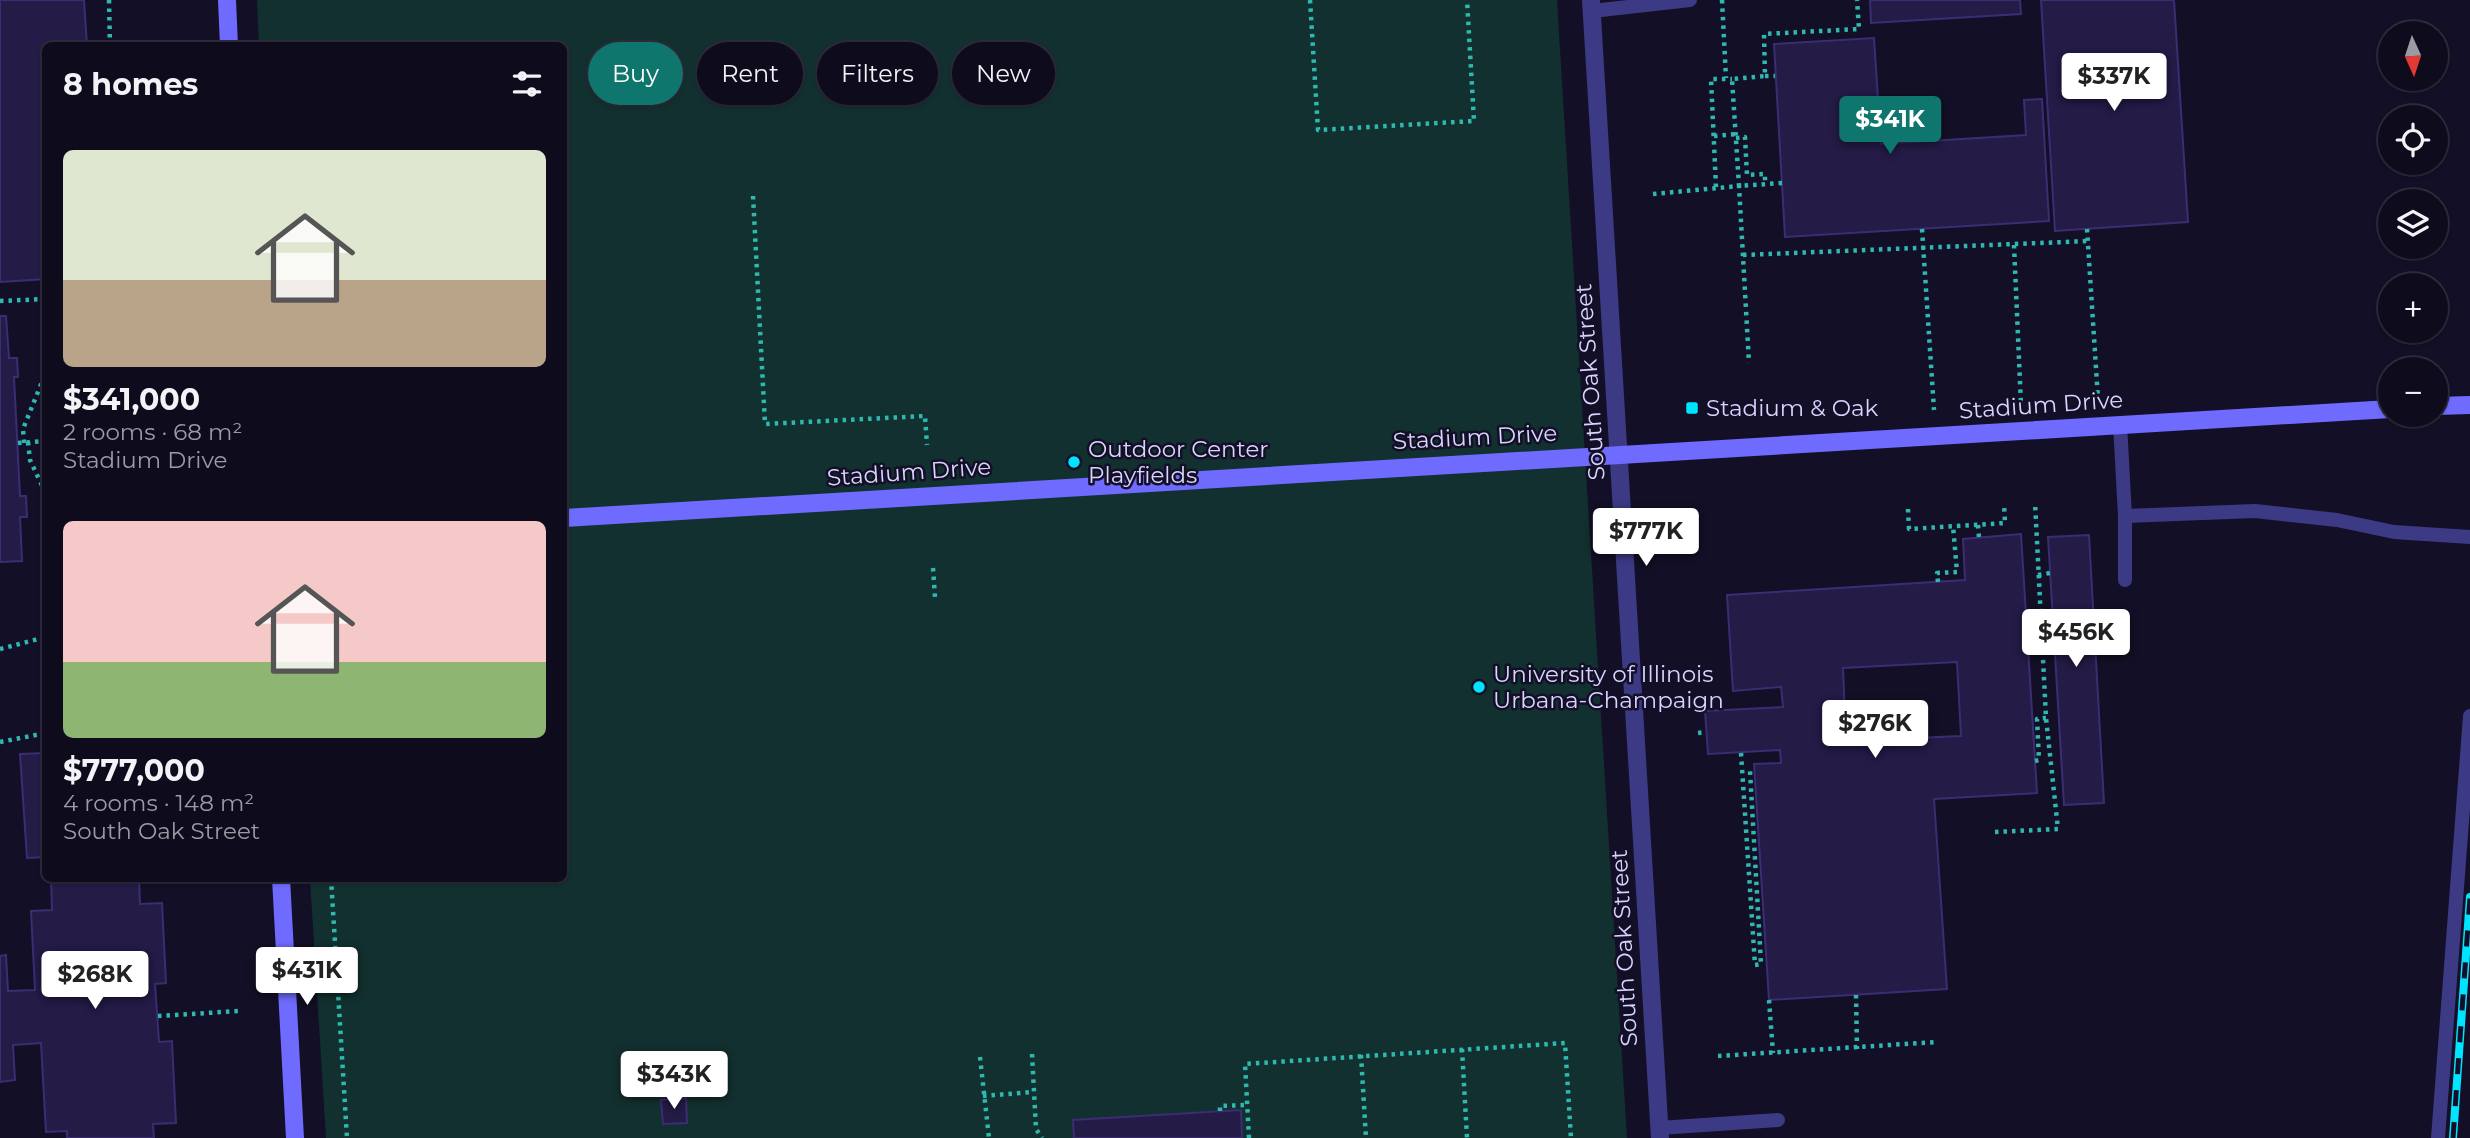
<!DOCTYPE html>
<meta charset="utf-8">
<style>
body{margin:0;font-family:Montserrat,sans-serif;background:#1c1929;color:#f1f3f6;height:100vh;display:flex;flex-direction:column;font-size:26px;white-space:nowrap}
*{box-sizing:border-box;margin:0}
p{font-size:23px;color:#9b9ba3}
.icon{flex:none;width:38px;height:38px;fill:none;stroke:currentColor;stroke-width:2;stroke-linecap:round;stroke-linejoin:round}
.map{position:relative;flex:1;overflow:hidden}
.details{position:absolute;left:42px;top:42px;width:525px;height:840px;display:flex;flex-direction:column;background:#0e0b1c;border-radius:10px;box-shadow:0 2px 5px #0004,0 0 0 2px #2e2b3b}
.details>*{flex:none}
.top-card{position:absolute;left:588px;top:42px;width:665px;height:63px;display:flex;gap:14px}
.needle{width:46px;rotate:177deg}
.tools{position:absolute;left:2378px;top:21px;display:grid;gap:14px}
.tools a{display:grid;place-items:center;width:70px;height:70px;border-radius:50%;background:#0e0b1c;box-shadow:0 2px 5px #0004,0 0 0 2px #2e2b3b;font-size:35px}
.price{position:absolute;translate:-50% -60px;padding:0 16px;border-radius:7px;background:#fff;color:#222;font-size:23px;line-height:46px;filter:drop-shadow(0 2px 4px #0008)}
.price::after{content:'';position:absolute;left:50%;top:42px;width:21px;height:16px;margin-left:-10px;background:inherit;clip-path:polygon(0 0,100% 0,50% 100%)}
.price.active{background:#0f766e;color:#fff}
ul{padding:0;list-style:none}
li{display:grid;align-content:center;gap:14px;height:371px;padding:0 21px}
li span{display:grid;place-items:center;height:217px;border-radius:10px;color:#555}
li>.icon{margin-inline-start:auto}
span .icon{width:126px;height:126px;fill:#fffc;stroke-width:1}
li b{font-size:30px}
h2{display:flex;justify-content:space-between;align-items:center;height:84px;padding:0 21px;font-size:30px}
.pill{padding:0 24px;border-radius:32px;background:#0e0b1c;box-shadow:0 2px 5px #0004,0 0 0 2px #2e2b3b;font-size:24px;line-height:63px}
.pill.active{background:#0f766e;color:#fff}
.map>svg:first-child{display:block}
</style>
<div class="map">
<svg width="2470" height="1138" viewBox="0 0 2470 1138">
<rect width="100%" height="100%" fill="#130f26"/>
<path fill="#12302f" d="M257,0h1300l70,1138h-1301l-16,-259 254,-1v-832l-305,-1z"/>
<g fill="#241b47" stroke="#3b2d73" stroke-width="2" fill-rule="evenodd">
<path d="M0,0h84l3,46h-41v233l-46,3z"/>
<path d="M1870,0h150l1,14 -150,9z"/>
<path d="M2041,0h133l14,222 -133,9z"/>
<path d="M1874,38l7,106 145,-9 -2,-35 18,-1 7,122 -264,16 -11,-193z"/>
<path d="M0,316h6l3,42h8l1,19h-4l6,119h6l1,21h-7l2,44 -22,1z"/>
<path d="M2021,534l16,259 -103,6 13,190 -178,11 -15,-236 27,-1 -1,-13 -72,4 -3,-43 78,-4 -2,-20 -48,4 -6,-96 238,-15 -2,-41zM1957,662l4,74 -115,5 -3,-73z"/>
<path d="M2089,535l15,268 -40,2 -16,-268z"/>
<path d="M46,753v104l-19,1 -7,-104z"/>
<path d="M51,878h88l1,26 22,-1 4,80 -11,1 4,58 13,-1 4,82 -23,1 1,14h-87v-7l-21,1 -5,-89 -28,2 2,35 -15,2v-126l6,-1 2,36 27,-1 -4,-79 21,-1z"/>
<path d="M686,1098l1,25 -24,1 -2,-24z"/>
<path d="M1241,1110l1,28h-168l-1,-18z"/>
</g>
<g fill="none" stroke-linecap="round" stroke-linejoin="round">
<g stroke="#2fb8b0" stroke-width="4.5" stroke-dasharray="3.5 5" stroke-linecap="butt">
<path d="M109,0l1,46"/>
<path d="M1310,0l8,130 156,-9 -7,-121"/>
<path d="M1722,0l4,78"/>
<path d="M1765,76h10"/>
<path d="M1714,136l22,-2"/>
<path d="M1736,138l9,-1 2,38 18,-1v10"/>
<path d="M1782,183l-43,3 -7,-107 33,-3 -1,-42 95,-5 -2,-29"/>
<path d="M1716,187l-5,-108h21"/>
<path d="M1653,194l86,-8 10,177"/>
<path d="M753,196l12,228 160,-8 2,29"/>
<path d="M1922,229l12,181"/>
<path d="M2087,229l11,170"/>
<path d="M2014,245l7,160"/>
<path d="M1743,255l346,-14"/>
<path d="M42,299l4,16"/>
<path d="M0,301l46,-2"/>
<path d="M28,442l2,18 16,34"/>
<path d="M18,443l28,-2"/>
<path d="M24,443l-1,-14 23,-57"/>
<path d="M1908,509l1,20 96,-6 -1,-19"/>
<path d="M1978,525l1,13"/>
<path d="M933,568l2,29"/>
<path d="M2038,575l12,-2"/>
<path d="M1938,582l-1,-9 20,-1 -4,-46"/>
<path d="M0,649l46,-12"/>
<path d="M1698,733l8,-1"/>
<path d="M0,742l46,-9"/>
<path d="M1741,753l14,212 6,-1 -11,-193h4"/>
<path d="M2035,761l4,-1 -2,-41 9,-1"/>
<path d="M1995,832l63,-3 -12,-111 -11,-216"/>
<path d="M331,878l16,260"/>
<path d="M1856,995l1,54"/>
<path d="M1769,1000l4,53"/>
<path d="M158,1016l81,-5"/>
<path d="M1462,1049l5,89"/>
<path d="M1032,1054l4,75 6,9"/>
<path d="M1361,1055l5,83"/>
<path d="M1718,1056l218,-14"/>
<path d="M980,1057l9,81"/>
<path d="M983,1096l50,-4"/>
<path d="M1220,1111v-5l27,-1"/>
<path d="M1249,1138l-4,-74 320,-21 6,95"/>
</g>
<g stroke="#3d3a85" stroke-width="14">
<path d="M1592,11l98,-11"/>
<path d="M2120,424l5,92 130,-5 82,9 57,12 76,5"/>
<path d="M2125,516v64"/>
<path d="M1659,1128l119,-8"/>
<path d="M2438,1138l32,-422"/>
</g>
<path stroke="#3d3a85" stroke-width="18" d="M1591,0l69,1138"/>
<g stroke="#6f6bff" stroke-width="18">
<path d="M227,0l2,46"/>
<path d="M2436,406l34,-1"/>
<path d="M564,518l1826,-109"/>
<path d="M281,878l14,260"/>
</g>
<defs>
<path id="rail" d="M2453,1138l17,-241"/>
</defs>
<use href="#rail" stroke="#00e5ff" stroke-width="8"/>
<use href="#rail" stroke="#130f26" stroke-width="5" stroke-dasharray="16" stroke-linecap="butt"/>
</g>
<g fill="#00e5ff" stroke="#130f26" stroke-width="2.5">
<rect x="1685" y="401" width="14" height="14" rx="3.5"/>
<circle cx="1074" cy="462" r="7"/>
<circle cx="1479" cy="687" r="7"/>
</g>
<g text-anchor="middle" stroke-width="5" stroke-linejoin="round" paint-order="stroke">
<g font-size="23" fill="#d9d4ff" stroke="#130f26">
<text transform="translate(1590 382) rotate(-94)" y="8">South Oak Street</text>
<text transform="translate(2041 405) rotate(-4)" y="8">Stadium Drive</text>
<text transform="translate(1475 437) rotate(-3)" y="8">Stadium Drive</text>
<text transform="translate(909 472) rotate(-4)" y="8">Stadium Drive</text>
<text transform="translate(1624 948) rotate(-93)" y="8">South Oak Street</text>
</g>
<g font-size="23" fill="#d9d4ff" stroke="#130f26" text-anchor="start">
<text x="1706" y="416">Stadium &amp; Oak</text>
<text x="1088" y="457">Outdoor Center<tspan x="1088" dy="26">Playfields</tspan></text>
<text x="1493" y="682">University of Illinois<tspan x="1493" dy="26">Urbana-Champaign</tspan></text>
</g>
</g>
</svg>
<div class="tools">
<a><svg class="needle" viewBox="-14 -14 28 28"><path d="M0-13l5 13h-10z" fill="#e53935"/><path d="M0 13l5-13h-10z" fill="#9b9ba3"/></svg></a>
<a><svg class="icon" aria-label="locate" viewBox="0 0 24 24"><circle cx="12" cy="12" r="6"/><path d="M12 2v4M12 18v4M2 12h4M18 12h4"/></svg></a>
<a><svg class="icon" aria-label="layers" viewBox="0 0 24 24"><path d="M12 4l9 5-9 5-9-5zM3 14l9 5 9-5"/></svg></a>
<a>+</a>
<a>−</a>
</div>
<b class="price" style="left:2114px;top:113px">$337K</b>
<b class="price active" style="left:1890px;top:156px">$341K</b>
<b class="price" style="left:1646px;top:568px">$777K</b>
<b class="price" style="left:2076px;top:669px">$456K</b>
<b class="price" style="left:1875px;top:760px">$276K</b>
<b class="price" style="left:307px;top:1007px">$431K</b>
<b class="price" style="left:95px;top:1011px">$268K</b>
<b class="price" style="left:674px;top:1111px">$343K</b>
<div class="top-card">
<a class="pill active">Buy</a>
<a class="pill">Rent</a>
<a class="pill">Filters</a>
<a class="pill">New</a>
</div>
<section class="details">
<h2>8 homes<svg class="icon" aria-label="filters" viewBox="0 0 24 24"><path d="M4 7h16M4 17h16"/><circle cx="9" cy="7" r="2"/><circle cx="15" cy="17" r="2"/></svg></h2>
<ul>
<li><span style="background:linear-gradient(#dfe7d0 60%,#b9a48a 0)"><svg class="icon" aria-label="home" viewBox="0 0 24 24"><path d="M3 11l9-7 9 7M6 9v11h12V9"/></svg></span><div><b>$341,000</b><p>2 rooms · 68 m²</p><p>Stadium Drive</p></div></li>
<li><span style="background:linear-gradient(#f6c9c9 65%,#8fb573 0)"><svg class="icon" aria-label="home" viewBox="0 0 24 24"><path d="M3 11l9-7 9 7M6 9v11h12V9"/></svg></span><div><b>$777,000</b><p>4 rooms · 148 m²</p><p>South Oak Street</p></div></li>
</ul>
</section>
</div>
